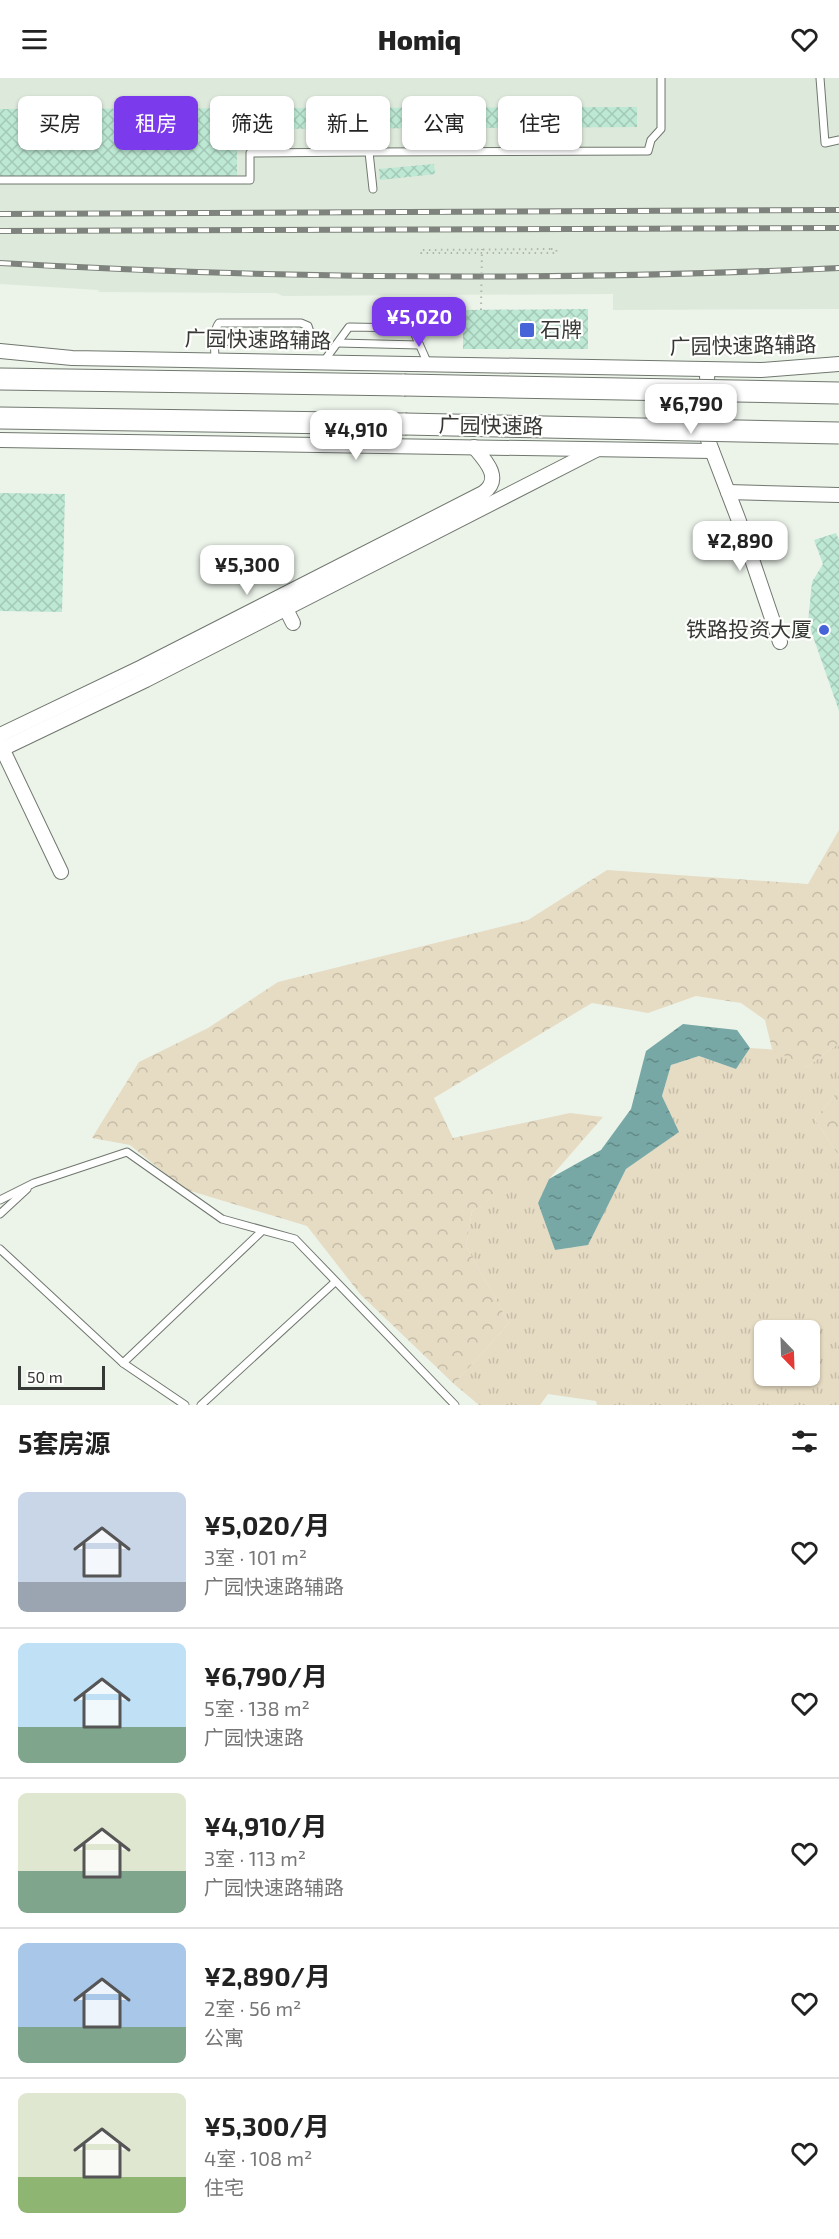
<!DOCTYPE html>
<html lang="zh">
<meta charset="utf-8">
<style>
body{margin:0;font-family:"Exo 2","Noto Sans SC",sans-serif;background:#f2f2f2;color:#222;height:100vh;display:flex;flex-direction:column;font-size:22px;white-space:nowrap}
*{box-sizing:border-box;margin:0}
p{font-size:20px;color:#767676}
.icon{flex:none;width:33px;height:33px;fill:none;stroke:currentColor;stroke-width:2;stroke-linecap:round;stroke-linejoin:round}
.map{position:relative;height:1327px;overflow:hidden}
.sheet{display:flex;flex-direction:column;background:#fff;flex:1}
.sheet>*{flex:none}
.top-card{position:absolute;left:18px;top:18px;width:804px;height:54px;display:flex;gap:12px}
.needle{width:39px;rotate:157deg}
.fabs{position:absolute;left:754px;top:1242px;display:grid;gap:12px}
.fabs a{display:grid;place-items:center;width:66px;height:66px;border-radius:9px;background:#fff;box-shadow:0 2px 4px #0004;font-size:30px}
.scale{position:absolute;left:18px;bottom:15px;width:87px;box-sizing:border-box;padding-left:6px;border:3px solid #363835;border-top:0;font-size:16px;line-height:21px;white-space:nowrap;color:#363835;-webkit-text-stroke:4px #fefffd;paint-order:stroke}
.price{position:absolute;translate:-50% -51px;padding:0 14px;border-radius:12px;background:#fff;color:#222;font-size:20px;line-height:39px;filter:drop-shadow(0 2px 3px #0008)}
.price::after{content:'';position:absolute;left:50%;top:36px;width:18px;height:14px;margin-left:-9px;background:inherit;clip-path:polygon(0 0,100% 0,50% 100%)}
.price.current{background:#7c3aed;color:#fff}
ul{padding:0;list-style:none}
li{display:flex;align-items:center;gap:18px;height:150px;padding:0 18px}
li+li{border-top:2px solid #e0e0e0}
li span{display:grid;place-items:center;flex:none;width:168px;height:120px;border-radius:9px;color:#555}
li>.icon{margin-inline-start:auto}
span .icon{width:72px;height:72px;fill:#fffc;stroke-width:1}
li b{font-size:26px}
h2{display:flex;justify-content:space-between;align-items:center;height:72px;padding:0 18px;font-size:26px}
.pill{padding:0 21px;border-radius:9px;background:#fff;box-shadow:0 2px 4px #0004;font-size:21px;line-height:54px}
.pill.current{background:#7c3aed;color:#fff}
header{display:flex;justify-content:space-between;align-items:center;height:78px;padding:0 18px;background:#fff;font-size:27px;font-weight:800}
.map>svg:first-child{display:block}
</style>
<header><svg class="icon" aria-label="menu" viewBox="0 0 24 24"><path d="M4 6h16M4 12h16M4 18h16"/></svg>Homiq<svg class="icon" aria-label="heart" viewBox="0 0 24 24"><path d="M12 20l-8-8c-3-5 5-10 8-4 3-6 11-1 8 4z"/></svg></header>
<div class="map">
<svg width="839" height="1327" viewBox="0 0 839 1327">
<defs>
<pattern id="grass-tufts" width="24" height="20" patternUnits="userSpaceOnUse" patternTransform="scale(1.5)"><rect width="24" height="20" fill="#e6dbc3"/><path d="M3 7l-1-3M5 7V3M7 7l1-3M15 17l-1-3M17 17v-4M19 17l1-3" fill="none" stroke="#c6bda8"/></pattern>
<pattern id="forest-crowns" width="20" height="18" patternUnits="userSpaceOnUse" patternTransform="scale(1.5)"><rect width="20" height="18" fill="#e6dbc3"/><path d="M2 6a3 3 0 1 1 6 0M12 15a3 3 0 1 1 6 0" fill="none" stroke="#c6bda8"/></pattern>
<pattern id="water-ripples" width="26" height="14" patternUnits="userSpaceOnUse" patternTransform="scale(1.5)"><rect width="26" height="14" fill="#77a8a5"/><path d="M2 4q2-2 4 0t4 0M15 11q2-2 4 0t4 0" fill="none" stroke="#628a87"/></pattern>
<pattern id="building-cross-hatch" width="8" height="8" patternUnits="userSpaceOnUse" patternTransform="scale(1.5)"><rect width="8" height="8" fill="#bde8d4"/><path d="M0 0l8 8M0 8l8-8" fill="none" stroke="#a3c8b7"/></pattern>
</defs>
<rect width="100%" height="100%" fill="#ecf4ea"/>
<path fill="#dde9da" d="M0,0h839v231l-226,1v-16l-330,2 -7,-3 -177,-1 -1,-2 -98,-6z"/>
<path fill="url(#grass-tufts)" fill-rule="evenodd" d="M839,965v47l-24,29 24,37v249h-242l-1,-4 -48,-7 -8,11h-61l-25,-21 55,-61 -43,-77 6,-35 48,-30 18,22 17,47 32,-5 39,-76 52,-37 -16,-36 9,-31 28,-9 37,13 14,-21 30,2 27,17zM765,1252h45v46h-45z"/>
<g fill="url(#forest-crowns)">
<path d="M839,752v213l-32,24 -35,-18 -7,-29 -24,-17 -45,-7 -48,17 -56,-10 -158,95 19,40 117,-25 33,4 -54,62 -11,24 -18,-21 -48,29 -6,35 43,77 -55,61 -94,-90 -53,-68 -123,-37 -54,-44 -38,-7 47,-76 69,-34 70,-46 250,-62 79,-50 201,14z"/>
<path d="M839,1012v66l-24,-37z"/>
</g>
<path fill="url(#water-ripples)" d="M683,946l54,6 13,18 -14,21 -37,-13 -28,9 -9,31 17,36 -53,37 -38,76 -33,5 -17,-47 11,-24 52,-29 30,-41 15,-58z"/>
<g fill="url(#building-cross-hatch)">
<path d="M637,29v20l-400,2v48l-237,1v-69z"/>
<path d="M434,86l1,10 -55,6 -1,-11z"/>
<path d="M588,231v40h-125v-39z"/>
<path d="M0,415l65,1 -3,118 -62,-1z"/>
<path d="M836,455l3,7v171l-31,-89 4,-40 11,-18 -9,-24z"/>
</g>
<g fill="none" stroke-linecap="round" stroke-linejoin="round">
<defs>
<g id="service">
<path d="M820,0l5,65 14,-3"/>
<path d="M0,102h250v-27l119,-1"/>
<path d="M373,111l-4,-37 279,-1 3,-11 10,-11v-51"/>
<path d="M338,265l81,2"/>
<path d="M215,282c0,-11 -3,-28 4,-37h82l7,3 2,6 -1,6 -9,5 -85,-2"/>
<path d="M324,283l25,-34 60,1 4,2 15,34"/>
<path d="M0,1122l34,-17 93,-31 95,67 73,20 160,166"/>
<path d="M0,1136l27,-25"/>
<path d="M0,1171l123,114 62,42"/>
<path d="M123,1285l139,-132"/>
<path d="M201,1327l134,-123"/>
</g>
<g id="minor">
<path d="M0,273l72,7 689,12 78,-6"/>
<path d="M707,291l1,71 31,81 41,121"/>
<path d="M0,362l712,11"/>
<path d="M728,414l111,3"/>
<path d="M282,523l11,22"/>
<path d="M0,657l142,-68 341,-174c20,-14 3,-32 -9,-46"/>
<path d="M0,666l61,128"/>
<path d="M0,672l146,-70 450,-230"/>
</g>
<g id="trunk">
<path d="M0,301l404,6"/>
<path d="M0,340l405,6"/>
</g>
</defs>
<use href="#service" stroke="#70776e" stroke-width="9"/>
<use href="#minor" stroke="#70776e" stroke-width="16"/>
<use href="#trunk" stroke="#70776e" stroke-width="23"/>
<path stroke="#b0b6af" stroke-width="2" stroke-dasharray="1.5 4.5" stroke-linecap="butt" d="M551,171h5l1,4h-136v-3z"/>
<use href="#service" stroke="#fff" stroke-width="7"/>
<use href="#minor" stroke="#fff" stroke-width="14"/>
<use href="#trunk" stroke="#fff" stroke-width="21"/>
<defs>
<g id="rail">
<path d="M0,136l839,-4"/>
<path d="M0,153l839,-3"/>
<path d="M0,185c279,16 559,18 839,5"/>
</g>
</defs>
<use href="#rail" stroke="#7f837d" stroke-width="6"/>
<use href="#rail" stroke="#fefffd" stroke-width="4" stroke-dasharray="11" stroke-linecap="butt"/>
<defs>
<g id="trunk-bridge">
<path d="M404,307l435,8"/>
<path d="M405,346l434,9"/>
</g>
</defs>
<use href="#trunk-bridge" stroke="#70776e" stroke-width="23" stroke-linecap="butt"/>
<path stroke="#b0b6af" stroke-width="2" stroke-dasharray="1.5 4.5" stroke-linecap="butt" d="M481,232l1,-61"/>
<use href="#trunk-bridge" stroke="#fff" stroke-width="21"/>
</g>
<g fill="#4663d7" stroke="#fefffd" stroke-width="2">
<rect x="519" y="244" width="16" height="16" rx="3"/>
<circle cx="824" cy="552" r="6"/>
</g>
<g text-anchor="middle" stroke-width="4.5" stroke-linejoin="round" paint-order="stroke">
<g font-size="21" fill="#363835" stroke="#fefffd" text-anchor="start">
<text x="540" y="259">石牌</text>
<text x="812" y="559" text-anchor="end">铁路投资大厦</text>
</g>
<g font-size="21" fill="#363835" stroke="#fefffd">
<text transform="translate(258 262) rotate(1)" y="7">广园快速路辅路</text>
<text transform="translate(743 268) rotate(-1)" y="7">广园快速路辅路</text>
<text transform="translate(491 348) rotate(1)" y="7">广园快速路</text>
</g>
</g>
</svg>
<div class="fabs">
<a><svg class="needle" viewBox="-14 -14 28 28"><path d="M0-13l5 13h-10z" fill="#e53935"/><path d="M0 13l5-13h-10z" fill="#767676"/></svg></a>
</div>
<div class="scale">50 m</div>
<b class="price current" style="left:419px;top:270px">¥5,020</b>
<b class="price" style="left:691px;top:357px">¥6,790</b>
<b class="price" style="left:356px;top:383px">¥4,910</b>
<b class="price" style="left:740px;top:494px">¥2,890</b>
<b class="price" style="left:247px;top:518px">¥5,300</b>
<div class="top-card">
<a class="pill">买房</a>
<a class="pill current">租房</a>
<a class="pill">筛选</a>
<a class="pill">新上</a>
<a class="pill">公寓</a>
<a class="pill">住宅</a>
</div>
</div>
<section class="sheet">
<h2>5套房源<svg class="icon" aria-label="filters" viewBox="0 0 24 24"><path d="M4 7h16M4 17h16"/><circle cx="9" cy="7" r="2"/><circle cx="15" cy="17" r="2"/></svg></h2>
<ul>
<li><span style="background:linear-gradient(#c9d6e8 75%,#9aa5b1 0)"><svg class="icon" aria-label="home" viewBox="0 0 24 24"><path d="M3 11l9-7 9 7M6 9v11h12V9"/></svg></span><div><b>¥5,020/月</b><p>3室 · 101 m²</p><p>广园快速路辅路</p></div><svg class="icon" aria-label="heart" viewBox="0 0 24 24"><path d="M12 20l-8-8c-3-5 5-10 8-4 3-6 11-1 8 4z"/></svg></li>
<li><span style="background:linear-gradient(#bfe0f5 70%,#7fa58c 0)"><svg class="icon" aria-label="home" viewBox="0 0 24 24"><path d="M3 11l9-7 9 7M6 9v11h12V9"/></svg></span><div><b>¥6,790/月</b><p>5室 · 138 m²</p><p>广园快速路</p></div><svg class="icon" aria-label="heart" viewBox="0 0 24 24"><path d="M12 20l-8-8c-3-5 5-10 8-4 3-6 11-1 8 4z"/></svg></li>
<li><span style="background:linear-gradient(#dfe7d0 65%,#7fa58c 0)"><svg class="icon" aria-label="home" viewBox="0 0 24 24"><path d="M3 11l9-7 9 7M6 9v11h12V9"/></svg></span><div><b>¥4,910/月</b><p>3室 · 113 m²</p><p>广园快速路辅路</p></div><svg class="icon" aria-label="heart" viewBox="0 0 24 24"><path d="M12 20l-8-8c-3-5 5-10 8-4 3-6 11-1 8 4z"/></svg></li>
<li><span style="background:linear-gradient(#a9c7e8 70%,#7fa58c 0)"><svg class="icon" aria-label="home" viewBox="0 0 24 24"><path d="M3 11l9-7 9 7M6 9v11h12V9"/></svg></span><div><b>¥2,890/月</b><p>2室 · 56 m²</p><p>公寓</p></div><svg class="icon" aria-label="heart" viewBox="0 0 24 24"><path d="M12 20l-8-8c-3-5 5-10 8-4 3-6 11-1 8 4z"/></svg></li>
<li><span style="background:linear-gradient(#dfe7d0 70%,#8fb573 0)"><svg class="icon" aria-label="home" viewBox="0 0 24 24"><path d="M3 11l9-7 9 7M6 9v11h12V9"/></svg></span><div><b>¥5,300/月</b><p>4室 · 108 m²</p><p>住宅</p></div><svg class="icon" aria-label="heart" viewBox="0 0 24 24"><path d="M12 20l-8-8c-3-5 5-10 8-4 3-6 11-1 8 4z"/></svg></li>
</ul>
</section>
